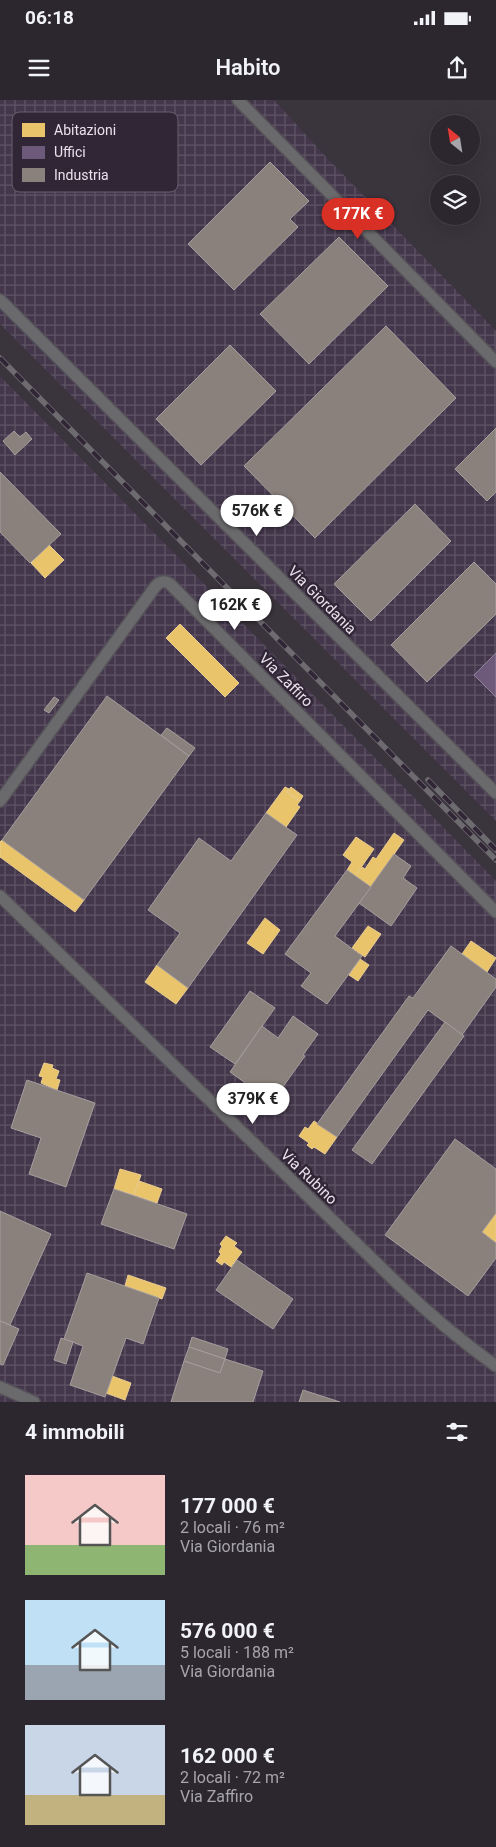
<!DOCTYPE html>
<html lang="it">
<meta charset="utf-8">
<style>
body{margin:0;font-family:Roboto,sans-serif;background:#342f36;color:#f1f3f6;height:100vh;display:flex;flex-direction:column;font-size:19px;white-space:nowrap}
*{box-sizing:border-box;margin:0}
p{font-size:16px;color:#a6a5aa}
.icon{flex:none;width:28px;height:28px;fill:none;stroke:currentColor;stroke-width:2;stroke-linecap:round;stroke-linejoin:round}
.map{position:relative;height:1302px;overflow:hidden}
.side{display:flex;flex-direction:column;background:#2c272e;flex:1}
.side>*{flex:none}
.needle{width:32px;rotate:330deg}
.tools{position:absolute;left:430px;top:15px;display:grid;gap:10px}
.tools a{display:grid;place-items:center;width:50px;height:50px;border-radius:50%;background:#2c272e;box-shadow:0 5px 20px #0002,0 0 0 1px #48444a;font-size:25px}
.price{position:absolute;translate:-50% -42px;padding:0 11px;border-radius:18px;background:#fff;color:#222;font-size:16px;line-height:32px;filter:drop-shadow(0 1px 2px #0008)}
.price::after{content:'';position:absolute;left:50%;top:30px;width:15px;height:11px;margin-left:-8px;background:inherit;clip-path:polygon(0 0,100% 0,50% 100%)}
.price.current{background:#d93025;color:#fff}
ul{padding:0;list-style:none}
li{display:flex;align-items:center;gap:15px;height:125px;padding:0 25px}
li span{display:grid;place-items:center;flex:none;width:140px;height:100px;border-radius:0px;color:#555}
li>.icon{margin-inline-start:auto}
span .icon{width:60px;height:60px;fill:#fffc;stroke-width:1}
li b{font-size:21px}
h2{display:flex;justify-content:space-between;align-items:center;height:60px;padding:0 25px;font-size:21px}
.status{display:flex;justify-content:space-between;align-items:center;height:35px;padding:0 25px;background:#2c272e;direction:ltr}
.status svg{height:14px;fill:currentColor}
header{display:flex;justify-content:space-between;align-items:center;height:65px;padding:0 25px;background:#2c272e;font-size:22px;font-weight:600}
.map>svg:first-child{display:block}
</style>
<div class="status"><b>06:18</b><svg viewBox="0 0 49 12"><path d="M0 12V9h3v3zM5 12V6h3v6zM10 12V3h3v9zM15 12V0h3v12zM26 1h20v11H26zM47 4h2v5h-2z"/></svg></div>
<header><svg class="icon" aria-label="menu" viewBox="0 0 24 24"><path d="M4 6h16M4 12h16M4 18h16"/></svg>Habito<svg class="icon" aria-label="share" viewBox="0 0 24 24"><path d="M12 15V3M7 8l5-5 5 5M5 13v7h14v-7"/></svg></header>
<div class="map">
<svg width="496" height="1302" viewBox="0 0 496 1302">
<defs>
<pattern id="industrial-grid" width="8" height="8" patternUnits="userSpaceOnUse" patternTransform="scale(1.25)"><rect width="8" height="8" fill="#44374c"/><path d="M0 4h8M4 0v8" fill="none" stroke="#5f5466"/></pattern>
</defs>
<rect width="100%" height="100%" fill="#3a343d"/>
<g fill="url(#industrial-grid)">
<path d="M0,0h274l54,59 168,172v490l-496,-497z"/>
<path d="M0,276l496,505v521h-496z"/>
</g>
<g fill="#e9c46a" stroke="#e9cd91">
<path d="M49,445l15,15 -19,18 -14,-15z"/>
<path d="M180,524l59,59 -14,14 -59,-59z"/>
<path d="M285,687l4,2 -2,3 13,9 -3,4 3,2 -14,20 -20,-14z"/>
<path d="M291,687l12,9 -3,5 -13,-9z"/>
<path d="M394,733l10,7 -33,47 -16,-11 7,-9 3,2 8,-12 3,2z"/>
<path d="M356,737l18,12 -19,27 -8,-6 5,-8 -9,-7z"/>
<path d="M2,740l82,60 -9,12 -75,-55v-15z"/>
<path d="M265,818l15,12 -17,24 -16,-11z"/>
<path d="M368,826l13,8 -16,23 -13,-9z"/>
<path d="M471,841l25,17 -9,14 -25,-18z"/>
<path d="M360,859l9,6 -11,16 -9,-6z"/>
<path d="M157,865l31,23 -12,16 -31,-22z"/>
<path d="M44,963l9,2 -1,3 7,3 -3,8 4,1 -3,10 -16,-7 2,-6 -4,-1z"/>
<path d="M314,1021l23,16 -12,17 -11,-7 -2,2 -5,-4 2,-2 -10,-7 6,-9 3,2z"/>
<path d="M120,1069l21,6 -7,20 -20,-6z"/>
<path d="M139,1081l23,8 -5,14 -23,-8z"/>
<path d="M496,1113v30l-14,-11z"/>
<path d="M226,1136l11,7 -3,3 8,6 -11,15 -7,-5 -2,3 -6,-4 5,-7 -2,-2 3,-6 -2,-2z"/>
<path d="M128,1175l38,13 -4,11 -37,-13z"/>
<path d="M112,1276l19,7 -6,17 -19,-7z"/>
</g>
<path fill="#6d597a" stroke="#92829c" d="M496,553v44l-22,-22z"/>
<g fill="#8a817c" stroke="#a69e9e">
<path d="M270,62l39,39 -19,18 8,8 -64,63 -46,-46z"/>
<path d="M339,137l49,49 -79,78 -49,-50z"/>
<path d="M386,226l70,72 -141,140 -71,-72z"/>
<path d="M230,245l46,46 -75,74 -45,-46z"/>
<path d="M496,328v64l-9,9 -32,-32z"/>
<path d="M14,331l6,6 6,-5 6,7 -17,16 -12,-14z"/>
<path d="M0,372l61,62 -31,29 -30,-31z"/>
<path d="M415,404l36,37 -80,80 -37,-37z"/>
<path d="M474,462l22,22v30l-69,68 -36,-37z"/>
<path d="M107,596l82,60 -105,144 -82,-60z"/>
<path d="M54,597l5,3 -10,13 -5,-3z"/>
<path d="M167,628l28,20 -6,8 -28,-21z"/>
<path d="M266,713l31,22 -109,153 -31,-23 23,-32 -32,-23 51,-72 32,23z"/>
<path d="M394,754l17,12 -8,12 14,10 -26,38 -32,-23z"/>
<path d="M347,770l24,17 -36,49 27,20 -35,48 -26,-18 10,-13 -26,-19z"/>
<path d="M451,846l45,33v8l-34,48 -34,-25 -91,127 -20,-13 92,-128 4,2z"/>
<path d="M250,891l25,17 -40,56 -25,-17z"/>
<path d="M293,916l25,18 -15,21 2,1 -33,46 -42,-30 32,-46 16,12z"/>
<path d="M445,922l19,14 -92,128 -20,-14z"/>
<path d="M27,980l68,23 -29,84 -37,-13 12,-36 -30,-10z"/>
<path d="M455,1039l41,30v44l-14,19 14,11v15l-28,38 -83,-61z"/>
<path d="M114,1089l73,25 -13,35 -73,-25z"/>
<path d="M0,1111l51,23 -41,91 -10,-4z"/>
<path d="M237,1160l56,39 -20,30 -57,-39z"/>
<path d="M87,1173l72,25 -16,46 -17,-6 -21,59 -35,-12 13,-39 -19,-7z"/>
<path d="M0,1221l19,8 -16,36 -3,-1z"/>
<path d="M192,1237l36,12 -3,10 -36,-12z"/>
<path d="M61,1238l12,4 -7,22 -12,-4z"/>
<path d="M189,1247l36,12 -5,14 -36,-12z"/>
<path d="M225,1259l38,12 -10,31h-82l13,-41 36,12z"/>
<path d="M303,1290l37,12h-41z"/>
</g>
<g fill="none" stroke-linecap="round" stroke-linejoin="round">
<defs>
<g id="minor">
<path d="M238,0l258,262"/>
<path d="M0,200l496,493"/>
<path d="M0,701l155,-214c5,-6 9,-7 15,-3l326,328"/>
<path d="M0,796l398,388c31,30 63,57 98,82"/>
<path d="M0,1287l34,15"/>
</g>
</defs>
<use href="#minor" stroke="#555158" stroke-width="14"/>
<use href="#minor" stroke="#6a696c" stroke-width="11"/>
<defs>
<g id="rail">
<path d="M0,258l496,502"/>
<path d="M428,680l68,70"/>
</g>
</defs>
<use href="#rail" stroke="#6e6b70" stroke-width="5.5"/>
<use href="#rail" stroke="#302636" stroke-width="4" stroke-dasharray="11" stroke-linecap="butt"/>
</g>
<g text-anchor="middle" stroke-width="5" stroke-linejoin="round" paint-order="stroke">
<g font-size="15" fill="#e9e2ed" stroke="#302636">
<text transform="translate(322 500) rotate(45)" y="5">Via Giordania</text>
<text transform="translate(286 580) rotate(45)" y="5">Via Zaffiro</text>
<text transform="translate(309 1077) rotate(44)" y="5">Via Rubino</text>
</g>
</g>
<rect x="12" y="12" width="166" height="80" rx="8" fill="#302636" stroke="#685e6d" stroke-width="1"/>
<rect x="22" y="23" width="23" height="14" fill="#e9c46a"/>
<rect x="22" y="46" width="23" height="13" fill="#6d597a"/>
<rect x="22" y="68" width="23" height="14" fill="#8a817c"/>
<g font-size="14" fill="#e9e2ed">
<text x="54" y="35">Abitazioni</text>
<text x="54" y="57">Uffici</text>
<text x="54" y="80">Industria</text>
</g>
</svg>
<div class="tools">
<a><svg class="needle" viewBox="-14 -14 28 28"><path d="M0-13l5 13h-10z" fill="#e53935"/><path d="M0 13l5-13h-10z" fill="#a6a5aa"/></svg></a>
<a><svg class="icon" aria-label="layers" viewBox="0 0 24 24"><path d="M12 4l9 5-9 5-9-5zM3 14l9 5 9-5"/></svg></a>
</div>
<b class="price current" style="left:358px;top:140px">177K €</b>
<b class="price" style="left:257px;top:437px">576K €</b>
<b class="price" style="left:235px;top:531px">162K €</b>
<b class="price" style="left:253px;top:1025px">379K €</b>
</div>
<section class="side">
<h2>4 immobili<svg class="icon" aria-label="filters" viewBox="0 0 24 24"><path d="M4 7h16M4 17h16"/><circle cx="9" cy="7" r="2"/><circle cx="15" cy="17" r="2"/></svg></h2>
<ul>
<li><span style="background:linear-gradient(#f6c9c9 70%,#8fb573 0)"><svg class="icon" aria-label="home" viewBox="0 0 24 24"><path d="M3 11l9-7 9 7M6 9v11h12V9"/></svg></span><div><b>177 000 €</b><p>2 locali · 76 m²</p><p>Via Giordania</p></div></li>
<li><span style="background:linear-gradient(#bfe0f5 65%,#9aa5b1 0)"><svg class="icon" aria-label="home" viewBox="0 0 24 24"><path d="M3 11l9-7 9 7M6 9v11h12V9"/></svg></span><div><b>576 000 €</b><p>5 locali · 188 m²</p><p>Via Giordania</p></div></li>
<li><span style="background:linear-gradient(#c9d6e8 70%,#c2b280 0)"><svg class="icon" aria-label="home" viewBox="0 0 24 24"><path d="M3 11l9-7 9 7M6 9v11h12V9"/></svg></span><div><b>162 000 €</b><p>2 locali · 72 m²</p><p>Via Zaffiro</p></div></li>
</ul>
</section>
